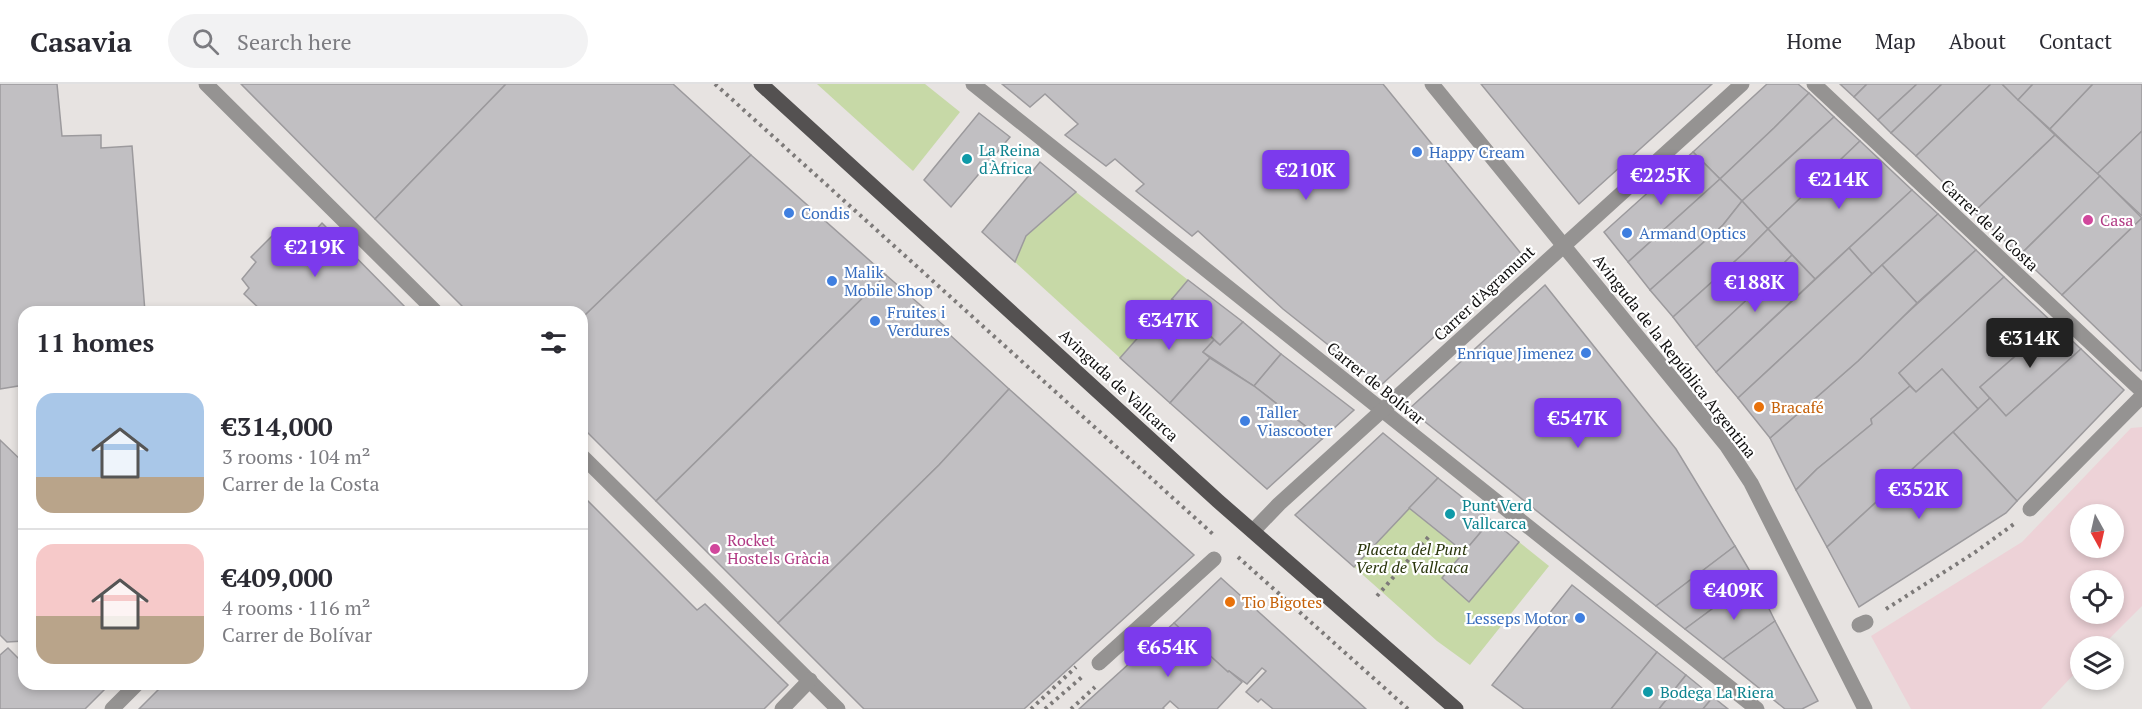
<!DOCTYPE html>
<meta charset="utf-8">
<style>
body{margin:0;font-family:"PT Serif",serif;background:#f2f2f3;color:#2b2b33;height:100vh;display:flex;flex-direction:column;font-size:22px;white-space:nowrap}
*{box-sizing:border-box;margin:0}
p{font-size:20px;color:#7c7c81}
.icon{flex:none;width:33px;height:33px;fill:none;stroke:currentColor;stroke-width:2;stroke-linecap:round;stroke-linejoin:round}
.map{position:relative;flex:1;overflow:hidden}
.sheet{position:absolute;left:18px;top:222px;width:570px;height:384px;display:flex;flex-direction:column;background:#fff;border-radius:18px;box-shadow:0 3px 9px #0003}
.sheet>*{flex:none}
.needle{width:39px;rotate:172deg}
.buttons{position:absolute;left:2070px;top:420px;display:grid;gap:12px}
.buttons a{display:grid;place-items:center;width:54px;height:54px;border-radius:50%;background:#fff;box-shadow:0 3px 9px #0003;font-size:30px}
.price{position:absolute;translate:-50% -51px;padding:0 14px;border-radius:6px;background:#7c3aed;color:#fff;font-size:20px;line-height:39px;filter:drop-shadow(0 2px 3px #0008)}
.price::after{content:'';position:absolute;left:50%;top:36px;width:18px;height:14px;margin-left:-9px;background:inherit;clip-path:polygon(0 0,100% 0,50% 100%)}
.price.on{background:#222;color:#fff}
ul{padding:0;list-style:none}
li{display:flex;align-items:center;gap:18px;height:150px;padding:0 18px}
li+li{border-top:2px solid #e1e1e2}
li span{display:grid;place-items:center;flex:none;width:168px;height:120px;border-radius:18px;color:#555}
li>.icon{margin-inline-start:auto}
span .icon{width:72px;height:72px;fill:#fffc;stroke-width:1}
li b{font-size:26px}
h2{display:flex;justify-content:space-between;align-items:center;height:72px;padding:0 18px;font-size:26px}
header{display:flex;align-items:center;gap:36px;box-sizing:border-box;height:84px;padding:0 30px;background:#fff;border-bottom:2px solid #e1e1e2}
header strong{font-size:28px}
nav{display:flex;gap:33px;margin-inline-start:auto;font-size:21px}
.search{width:420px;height:54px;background:#f2f2f3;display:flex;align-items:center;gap:15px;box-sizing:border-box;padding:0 21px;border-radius:33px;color:#7c7c81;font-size:22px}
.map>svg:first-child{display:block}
</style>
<header>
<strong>Casavia</strong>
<div class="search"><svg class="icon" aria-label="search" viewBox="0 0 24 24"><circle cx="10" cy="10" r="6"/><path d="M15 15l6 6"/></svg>Search here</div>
<nav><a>Home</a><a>Map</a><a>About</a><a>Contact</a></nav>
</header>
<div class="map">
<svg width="2142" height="625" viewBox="0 0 2142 625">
<rect width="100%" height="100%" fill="#e7e3e1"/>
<path fill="#edd2d7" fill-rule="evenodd" d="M2142,343v179l-40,40h-22v22l-39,41h-130l-40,-73 151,-94 109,-114zM2080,430h34v34h-34zM2080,496h34v34h-34z"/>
<g fill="#c7d9a7">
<path d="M817,0h108l35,28 -47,59z"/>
<path d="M1076,108l112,88 -68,78 -105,-96 11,-26z"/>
<path d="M1409,424l55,44 -22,26 27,24 50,-60 30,24 -79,99 -33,-24 -83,-74z"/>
</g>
<g fill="#c1bfc2" stroke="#9c9a9d" stroke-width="1.5">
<path d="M0,0h57l5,52 39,-1v13l31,-2 13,166h-121v73l-24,4z"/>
<path d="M241,0h265l-131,135z"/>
<path d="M506,0h167l78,71 -169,163v-6h-114l-93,-93z"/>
<path d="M1002,0h381l140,172 -143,130 -97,-77 -85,-78 -6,5 -56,-45 8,-7 -29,-25 -9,7 -41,-31 13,-11 -33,-30 -15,13z"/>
<path d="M1481,0h231l-133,120z"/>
<path d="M1767,0h31l11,9 -35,35 -54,51 -27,-27z"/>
<path d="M1840,0h27l-13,13z"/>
<path d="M1867,0h50l-39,36 -24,-23z"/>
<path d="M1917,0h25l-51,49 -13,-13z"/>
<path d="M1942,0h49l-75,72 -25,-23z"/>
<path d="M1991,0h11l53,51 -81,77 -58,-56z"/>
<path d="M2002,0h31l-15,16z"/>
<path d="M2033,0h60l-43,45 -32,-29z"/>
<path d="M2093,0h49v47l-45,43 -47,-45z"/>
<path d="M1809,9l25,24 -92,84 -22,-22 54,-51z"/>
<path d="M979,29l31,24 -59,70 -27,-27z"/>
<path d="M1834,33l26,24 -92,88 -26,-28z"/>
<path d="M2142,47v85l-45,-42z"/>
<path d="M2055,51l45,41 -80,79 -46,-43z"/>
<path d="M1860,57l52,49 -97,89 -47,-50z"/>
<path d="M1693,68l27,27 -92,83 -24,-30z"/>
<path d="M751,71l135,120 -230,226 -74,-74v-109z"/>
<path d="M1040,78l36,30 -50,44 -11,26 -33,-30z"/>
<path d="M2100,92l42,42 -80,77 -42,-40z"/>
<path d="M1720,95l22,22 -19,24 -73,65 -22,-28z"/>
<path d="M1912,106l26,24 -66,60 -23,-26z"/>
<path d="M1742,117l26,28 -25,25 -70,63 -23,-27 73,-65z"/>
<path d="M1938,130l38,36 -59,53 -35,-38z"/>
<path d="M2142,134v152l-1,1 -79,-76z"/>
<path d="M322,139l88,89h-147l-19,-18 5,-6 -7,-9 14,-17 -5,-5 27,-27 20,19z"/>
<path d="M1768,145l24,26 -39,39 -57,53 -23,-30 70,-63z"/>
<path d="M1849,164l23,26 -134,124 -22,-26z"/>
<path d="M1976,166l28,27 -105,96 11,13 -39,33 1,5 -55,45 -21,21 -26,-52 88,-77 46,-45z"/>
<path d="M1792,171l23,24 -99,93 -20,-25 57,-53z"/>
<path d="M1882,181l35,38 -59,58 -88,77 -32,-40z"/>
<path d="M886,191l64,56v4l59,54 -70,76 -161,158 -122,-122z"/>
<path d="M2004,193l49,46 -73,64 10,11 -12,11 -36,-40 -26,23 -17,-19z"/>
<path d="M1188,196l55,42 -23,23 -48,-46z"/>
<path d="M1545,201l131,164 59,97 -79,60 -247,-197z"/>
<path d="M1172,215l42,41 -11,12 7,6 -40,45 -50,-45z"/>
<path d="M1243,238l38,32 -27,32 -51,-34 11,-12 6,5z"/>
<path d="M2053,239l28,26 -75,67 -26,-29z"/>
<path d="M2081,265l43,41 -107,111 -64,-69 37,-34 16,18z"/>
<path d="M1281,270l73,56 -32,29 -68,-53z"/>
<path d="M1210,274l44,28 68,53 -55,50 -97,-86z"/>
<path d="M1942,285l36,40 -151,138 -31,-57 21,-21 55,-45 -1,-5 39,-33 6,6z"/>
<path d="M1009,305l185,166 -170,154h-160l-86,-86 161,-158z"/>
<path d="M1953,348l64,69 -11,12 -147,94 -32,-60z"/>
<path d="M1383,349l55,45 -84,89 -59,-52z"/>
<path d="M0,356l24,23v178l-17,1 -7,-7z"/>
<path d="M1438,394l53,42 -27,32 -55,-44z"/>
<path d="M582,411l115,115 8,-6 83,81 -24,24h-625l25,-25h418z"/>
<path d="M1491,436l28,22 -50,60 -27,-24z"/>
<path d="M1735,462l19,32 -69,51 -29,-23z"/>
<path d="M1221,494l145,131h-93l-12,-10 -3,3 -12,-10 20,-21 -4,-3 -15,16 -18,-13 -1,1 -54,-49z"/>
<path d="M1754,494l21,43 -52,38 -38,-30z"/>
<path d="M1572,501l85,67 -46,57h-87l-32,-24z"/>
<path d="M1775,537l43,80 -16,8h-17l-62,-50z"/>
<path d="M1174,539l54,49 1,-1 13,11 -25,27h-38l-9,-8 -7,7 1,1h-85z"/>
<path d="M8,564l16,16v20h86l-25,25h-85v-54z"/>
<path d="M1657,568l29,23 -27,34h-48z"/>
<path d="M1686,591l27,22 -10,12h-44z"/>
<path d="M1713,613l15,12h-25z"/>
</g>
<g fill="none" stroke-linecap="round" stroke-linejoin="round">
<g stroke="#7d7a79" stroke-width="4" stroke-dasharray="3 4.5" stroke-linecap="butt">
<path d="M715,0l500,452"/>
<path d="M1238,473l170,152"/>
<path d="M1377,512l54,-62"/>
<path d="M1886,525l88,-56 40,-29"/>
<path d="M1031,625l45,-42"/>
<path d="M1045,625l37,-32"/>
<path d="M1071,625l24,-22"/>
</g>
<g stroke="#959392" stroke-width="15">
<path d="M206,0l230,228"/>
<path d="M973,0l784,625"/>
<path d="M1432,0l294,361 25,38 114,226"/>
<path d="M1814,0l328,307"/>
<path d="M582,372l256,253"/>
<path d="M2030,425l112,-113"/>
<path d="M1253,447l26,-27 463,-420"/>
<path d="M1859,541l7,-3"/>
<path d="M1099,579l115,-104"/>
<path d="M112,625l25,-25"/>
<path d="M782,625l28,-29"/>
</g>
<path stroke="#545151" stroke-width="15" d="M761,0l457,417 238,208"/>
</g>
<g fill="#3f7fe0" stroke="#fff" stroke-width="2">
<circle cx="1417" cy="68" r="6"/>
<circle cx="789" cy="129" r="6"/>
<circle cx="1627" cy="149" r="6"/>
<circle cx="832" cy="197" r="6"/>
<circle cx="875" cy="237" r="6"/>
<circle cx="1586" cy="269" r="6"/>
<circle cx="1245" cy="337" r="6"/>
<circle cx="1580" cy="534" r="6"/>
</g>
<g fill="#0f9aa8" stroke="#fff" stroke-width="2">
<circle cx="967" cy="75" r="6"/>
<circle cx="1450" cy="430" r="6"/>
<circle cx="1648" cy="608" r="6"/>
</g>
<g fill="#d1479c" stroke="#fff" stroke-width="2">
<circle cx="2088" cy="136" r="6"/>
<circle cx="715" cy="465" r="6"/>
</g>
<g fill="#e8710a" stroke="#fff" stroke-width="2">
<circle cx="1759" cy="323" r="6"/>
<circle cx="1230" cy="518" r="6"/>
</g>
<g text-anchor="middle" stroke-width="4.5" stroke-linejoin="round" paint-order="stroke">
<g font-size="16" fill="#0d838f" stroke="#fff" text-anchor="start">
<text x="979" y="72">La Reina<tspan x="979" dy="18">d'Àfrica</tspan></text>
<text x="1462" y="427">Punt Verd<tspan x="1462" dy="18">Vallcarca</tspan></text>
<text x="1660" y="614">Bodega La Riera</text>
</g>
<g font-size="16" fill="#366cbe" stroke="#fff" text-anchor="start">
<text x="1429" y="74">Happy Cream</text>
<text x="801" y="135">Condis</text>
<text x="1639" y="155">Armand Optics</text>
<text x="844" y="194">Malik<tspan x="844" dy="18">Mobile Shop</tspan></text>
<text x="887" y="234">Fruites i<tspan x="887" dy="18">Verdures</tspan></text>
<text x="1574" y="275" text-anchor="end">Enrique Jimenez</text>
<text x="1257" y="334">Taller<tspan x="1257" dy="18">Viascooter</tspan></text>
<text x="1568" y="540" text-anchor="end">Lesseps Motor</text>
</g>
<g font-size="16" fill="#b23c85" stroke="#fff" text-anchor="start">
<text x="2100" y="142">Casa</text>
<text x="727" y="462">Rocket<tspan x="727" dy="18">Hostels Gràcia</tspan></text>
</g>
<g font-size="16" fill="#0f0e0e" stroke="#fff">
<text transform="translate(1990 141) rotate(43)" y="6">Carrer de la Costa</text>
<text transform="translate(1484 209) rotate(-43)" y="6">Carrer d'Agramunt</text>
<text transform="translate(1675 272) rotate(52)" y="6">Avinguda de la República Argentina</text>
<text transform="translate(1376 299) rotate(39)" y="6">Carrer de Bolívar</text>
<text transform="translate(1119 301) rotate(43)" y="6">Avinguda de Vallcarca</text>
</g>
<g font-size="16" fill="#c56008" stroke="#fff" text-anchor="start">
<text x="1771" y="329">Bracafé</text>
<text x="1242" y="524">Tio Bigotes</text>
</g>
<g font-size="16" font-style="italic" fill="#29350b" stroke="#fff">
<text x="1412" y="471">Placeta del Punt<tspan x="1412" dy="18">Verd de Vallcaca</tspan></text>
</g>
</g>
</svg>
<div class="buttons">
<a><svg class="needle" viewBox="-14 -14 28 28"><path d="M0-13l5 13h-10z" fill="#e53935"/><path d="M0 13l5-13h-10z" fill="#7c7c81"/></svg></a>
<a><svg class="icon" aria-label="locate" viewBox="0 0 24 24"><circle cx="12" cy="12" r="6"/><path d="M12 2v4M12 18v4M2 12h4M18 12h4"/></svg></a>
<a><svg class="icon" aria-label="layers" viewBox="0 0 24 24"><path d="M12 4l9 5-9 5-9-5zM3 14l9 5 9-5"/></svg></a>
</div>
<b class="price" style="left:1306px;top:117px">€210K</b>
<b class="price" style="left:1661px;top:122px">€225K</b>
<b class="price" style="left:1839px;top:126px">€214K</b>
<b class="price" style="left:315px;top:194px">€219K</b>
<b class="price" style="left:1755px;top:229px">€188K</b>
<b class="price" style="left:1169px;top:267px">€347K</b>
<b class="price on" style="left:2030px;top:285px">€314K</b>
<b class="price" style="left:1578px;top:365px">€547K</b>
<b class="price" style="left:1919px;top:436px">€352K</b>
<b class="price" style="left:1734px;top:537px">€409K</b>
<b class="price" style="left:1168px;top:594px">€654K</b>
<section class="sheet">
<h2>11 homes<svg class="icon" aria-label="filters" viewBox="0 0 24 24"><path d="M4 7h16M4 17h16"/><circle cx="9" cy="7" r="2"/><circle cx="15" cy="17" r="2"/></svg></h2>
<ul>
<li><span style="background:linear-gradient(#a9c7e8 70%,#b9a48a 0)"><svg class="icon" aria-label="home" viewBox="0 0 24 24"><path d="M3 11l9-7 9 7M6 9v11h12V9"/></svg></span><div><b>€314,000</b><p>3 rooms · 104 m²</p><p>Carrer de la Costa</p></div></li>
<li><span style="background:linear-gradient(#f6c9c9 60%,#b9a48a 0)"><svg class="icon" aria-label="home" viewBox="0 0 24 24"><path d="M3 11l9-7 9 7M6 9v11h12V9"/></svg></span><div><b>€409,000</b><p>4 rooms · 116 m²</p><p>Carrer de Bolívar</p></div></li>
</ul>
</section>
</div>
